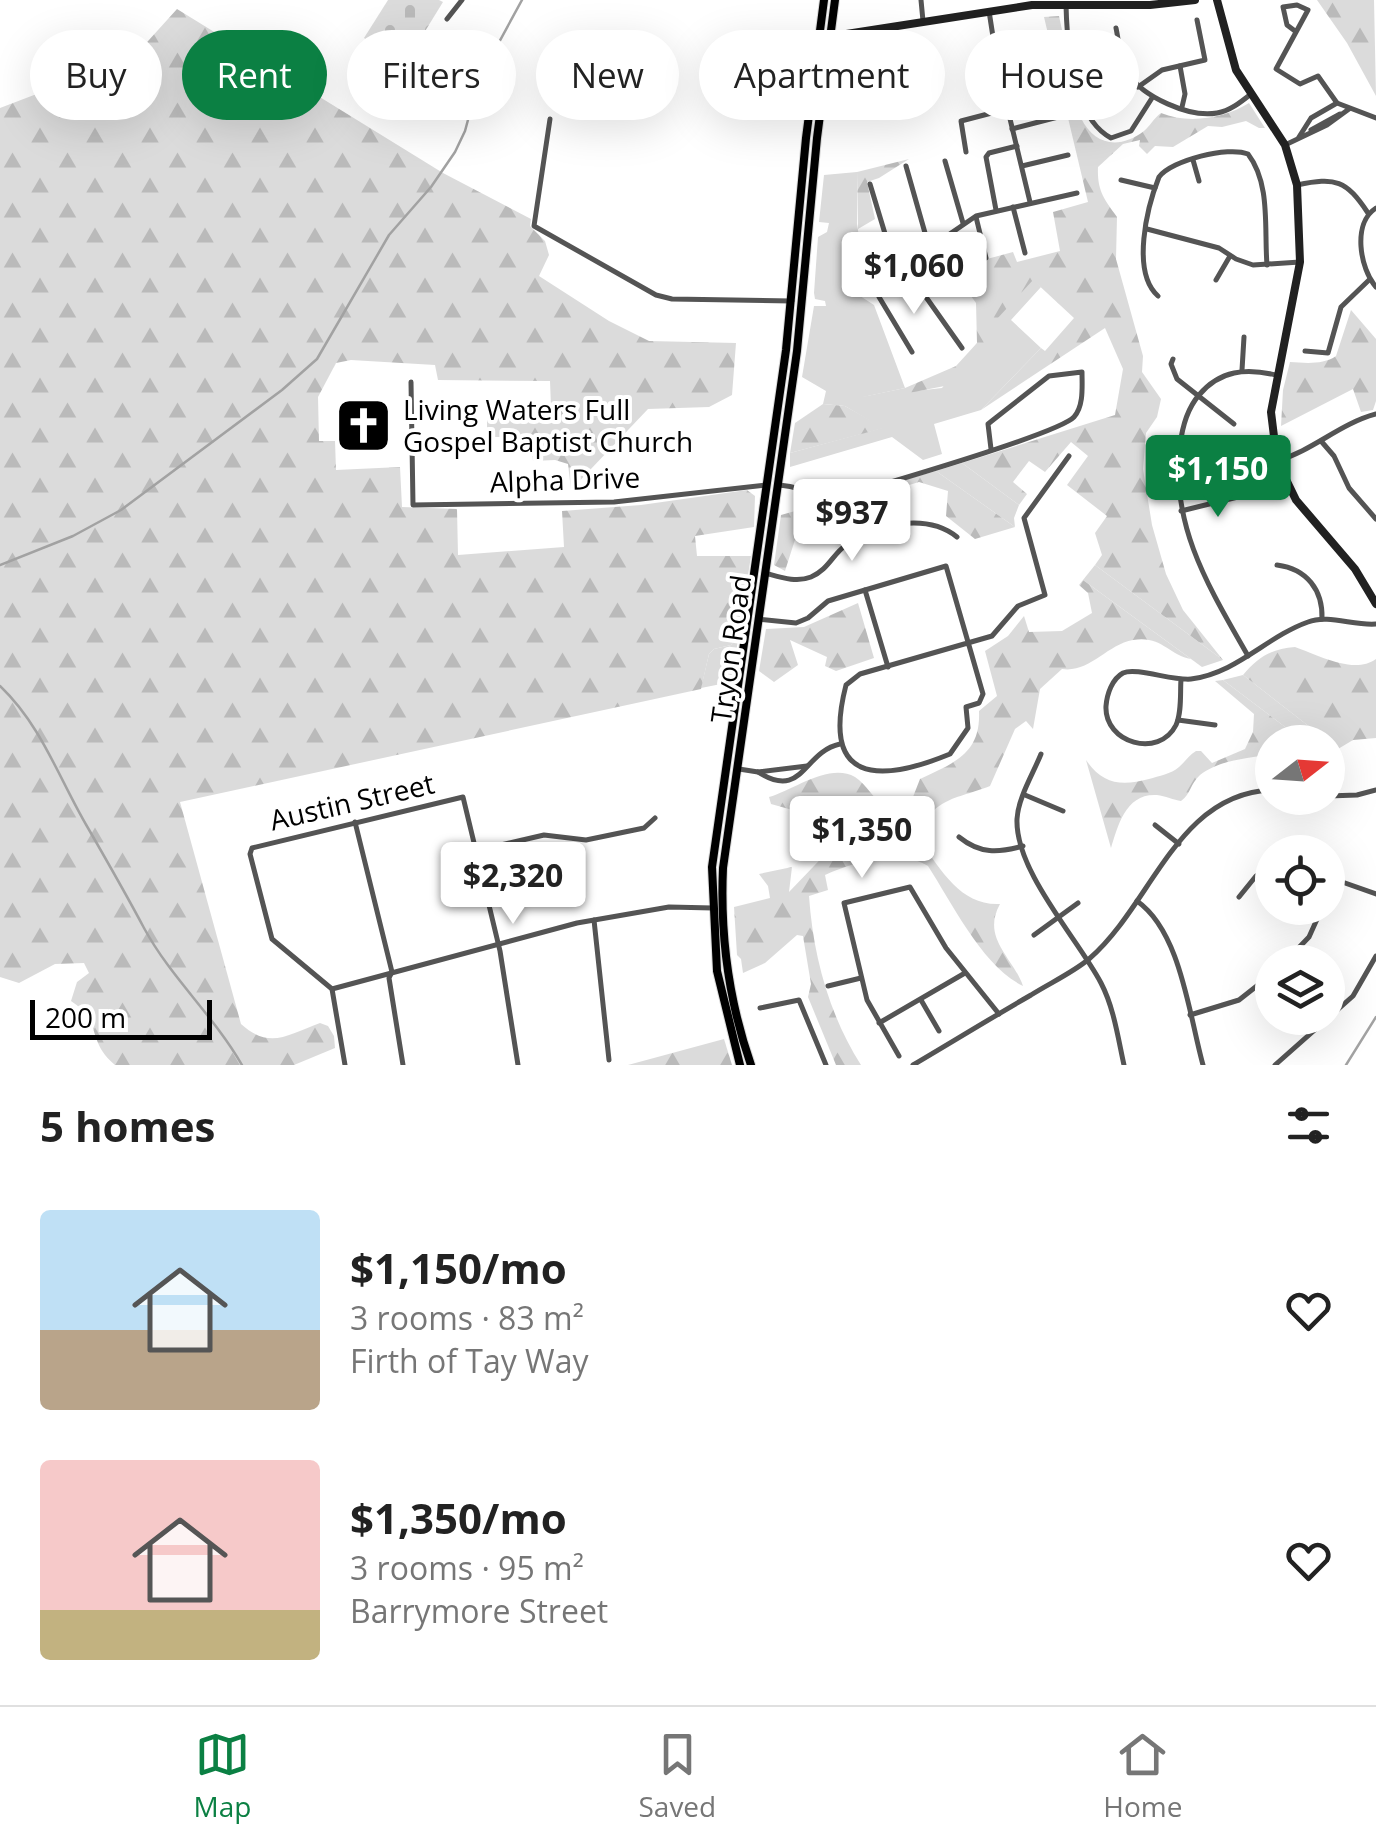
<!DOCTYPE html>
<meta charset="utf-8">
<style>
body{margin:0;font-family:"Open Sans",sans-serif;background:#f6f6f6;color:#222;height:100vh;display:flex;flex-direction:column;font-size:38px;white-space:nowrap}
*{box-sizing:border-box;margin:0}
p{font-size:32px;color:#767676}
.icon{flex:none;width:55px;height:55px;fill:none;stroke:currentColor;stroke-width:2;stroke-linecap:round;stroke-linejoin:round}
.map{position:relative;height:1065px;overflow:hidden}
.details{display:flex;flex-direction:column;background:#fff;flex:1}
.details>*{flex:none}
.hud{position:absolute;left:30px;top:30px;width:1318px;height:90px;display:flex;gap:20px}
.needle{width:65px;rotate:73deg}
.tools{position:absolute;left:1255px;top:725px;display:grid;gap:20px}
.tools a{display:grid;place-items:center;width:90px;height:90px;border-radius:50%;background:#fff;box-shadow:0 10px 40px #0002;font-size:50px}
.scale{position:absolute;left:30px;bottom:25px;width:182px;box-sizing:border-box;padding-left:10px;border:5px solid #000;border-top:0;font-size:28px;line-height:35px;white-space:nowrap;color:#000;-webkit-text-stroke:8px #fff;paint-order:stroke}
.price{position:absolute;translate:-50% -85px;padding:0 22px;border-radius:10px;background:#fff;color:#222;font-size:32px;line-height:65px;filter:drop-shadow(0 2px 5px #0008)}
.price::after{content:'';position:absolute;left:50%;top:60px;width:30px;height:22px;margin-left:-15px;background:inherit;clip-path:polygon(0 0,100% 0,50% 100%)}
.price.current{background:#0b8043;color:#fff}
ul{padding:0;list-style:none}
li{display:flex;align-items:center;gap:30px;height:250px;padding:0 40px}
li span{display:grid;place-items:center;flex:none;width:280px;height:200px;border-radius:10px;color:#555}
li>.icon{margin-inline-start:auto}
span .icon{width:120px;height:120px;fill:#fffc;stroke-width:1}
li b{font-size:42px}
h2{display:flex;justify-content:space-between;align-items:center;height:120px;padding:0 40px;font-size:42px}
.pill{padding:0 35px;border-radius:45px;background:#fff;box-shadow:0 10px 40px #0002;font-size:35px;line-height:90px}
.pill.current{background:#0b8043;color:#fff}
.tab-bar{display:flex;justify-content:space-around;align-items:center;height:140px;border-top:2px solid #e0e0e0;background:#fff;font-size:28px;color:#767676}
.tab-bar a{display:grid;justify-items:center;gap:5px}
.tab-bar .current{color:#0b8043}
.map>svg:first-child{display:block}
</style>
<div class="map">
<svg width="1376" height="1065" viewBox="0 0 1376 1065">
<defs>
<pattern id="forest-firs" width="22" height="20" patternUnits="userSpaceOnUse" patternTransform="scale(2.5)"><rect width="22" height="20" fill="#dbdbdb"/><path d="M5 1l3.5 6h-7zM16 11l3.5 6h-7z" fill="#bababa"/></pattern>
<pattern id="cemetery-stones" width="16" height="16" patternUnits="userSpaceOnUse" patternTransform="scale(2.5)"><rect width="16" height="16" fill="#dbdbdb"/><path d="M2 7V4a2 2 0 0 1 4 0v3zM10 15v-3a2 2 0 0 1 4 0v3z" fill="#bababa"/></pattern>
</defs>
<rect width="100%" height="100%" fill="#fff"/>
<g fill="#dbdbdb">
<path d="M857,172v52l10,61 -10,9 17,11 31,83 -42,9 79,-9 53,-68 38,-41 8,8 -30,33 30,28 -60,62 -47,14 8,30 -19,6 -31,-23 -102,30v-14l92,-25 -37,-22 -22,-2 3,-13 -24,-14 12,-71h12l-1,-5 -10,-2 -1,-6 4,-56 9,-5 2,-9 -10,-1 5,-47z"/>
<path d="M962,463l57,42 -5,13 1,9 -79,-56z"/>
<path d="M1095,565l128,95 -21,7 -119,-87z"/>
<path d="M739,634l-8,48 -30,6 8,-34 5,-5 17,-4z"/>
<path d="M1243,675l95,74 -3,5 -7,3v-15h-23l-82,-62z"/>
</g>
<g fill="url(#forest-firs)">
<path d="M1317,0h57l2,96 -29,-53z"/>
<path d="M177,9l266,164 88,46 -1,7 15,15 4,14 -10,21 70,45 40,20 87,2 -4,52 -23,12 -61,2 -77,81 -3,-26 -13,-4 -22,1 -2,-24h-44v-30h64l-1,-26 -112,-1 -3,-15 -84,-5 -15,3 -18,34 1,44h16l1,29 64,-3 2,40 55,2 1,46 106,-8 -2,-36 79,-6 106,-15 8,6 -1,31 -59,9 2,20h54l-12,78 -8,11 -17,4 -5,5 -8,35 -521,113 61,222c29,26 46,11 79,-1l8,3 6,10 1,12 -41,17h-179c-29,-24 -12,-43 -44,-64l6,-19 12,-9 -5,-10 -29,1 -36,19 -19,-6v-869l34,-13 77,-13z"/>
<path d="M1059,16l22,102c13,27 38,32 63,13 6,-5 10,-13 17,-18 26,11 63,6 88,-10l16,25h-6l-13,-7 -24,6 -14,-1 -35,21 -18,-1 -8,8 -8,-8 1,-6 -17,4 -25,23c-1,24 6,32 19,50l-1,42 27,97 -1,16 19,27 -4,18 -11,16 -3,36 9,56 14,49 17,36 40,50 -128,-95 7,-10 -7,-22 12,-17 -40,-31 21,-29 -17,-14 -26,30 -16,-11 -16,21 14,12 -8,11 -57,-42 153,-48 8,-46 -18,-41 -124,82 60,-62 4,3 29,-33 -41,-38 -37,40 15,14 -27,35 -19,13 -97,19 -6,-4 43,-9 51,-22 21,-23 -1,-40 -20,-28 5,-9 52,-14 4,10 43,-11 -7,-39 35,-10 -44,-185z"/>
<path d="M909,159l-30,19 -12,4 8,37 -17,10 -1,-57z"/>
<path d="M1351,310l25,29v62l-3,9 -12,2 -8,-23 -72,37 2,-36 7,-28c15,1 33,3 46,-6z"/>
<path d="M823,404l22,2 39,22 -94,25 5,-30z"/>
<path d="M936,471l79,56 -40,12 -29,-23 2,-25 -29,-9 -43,13 -27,22 -8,-8 -24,22 -17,-7 -15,47 -11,-6 7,-50z"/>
<path d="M1083,580l108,79c-22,-4 -30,-24 -58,-19 -27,5 -43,33 -71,29l-22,20 -7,40 -7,-8 -11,8 -25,57c-32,13 -65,12 -69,56 21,30 41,64 79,62 -19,34 13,53 23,82 -40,-19 -71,-83 -95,-120 -27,-18 -75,-4 -103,9l3,15 -19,6c4,59 20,119 52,169h-25l-28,-68 3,-13 -8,-48 -6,-1 -32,28 -22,10 -2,-14 -4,-4 -3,-48 36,-9 -2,-12 -9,-12 33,-7 -3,25 48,-50 44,-5 -13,-25 -69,15 -4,-3 1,-13 -25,-7 -2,-7c24,-7 61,-35 86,-20 11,7 19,22 29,30l19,1 8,-6 9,-23c33,-16 61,-24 59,-68l18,-15 -12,-45 23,-15 16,-20 5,16 33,-1 30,-18 -4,-20 -9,-8z"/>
<path d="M858,603l16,55 -38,13 -11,-5 2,-9 -37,-17 8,25 -24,17 -15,-11 7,-42 38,-2z"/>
<path d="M1295,647c23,8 59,28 81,12v79l-23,2 -15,9 -95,-74c15,-18 28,-26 52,-28z"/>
<path d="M1223,680l82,62h-33v12c-23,4 -53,6 -72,21 -10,9 -9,19 -19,26 -7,-1 -16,-5 -24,-6 -31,-2 -39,30 -46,53l-25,-88c17,25 36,26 63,19 10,-3 22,-5 30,-12 6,-5 10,-12 17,-16h5l11,12 33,-14 8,-17 1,-18 -39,-33z"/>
<path d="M724,1039l8,26h-104z"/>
</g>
<path fill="url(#cemetery-stones)" d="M388,0h51l4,2 -24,39c-19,11 -37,10 -55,-3z"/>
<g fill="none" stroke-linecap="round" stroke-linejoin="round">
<g stroke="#a2a2a2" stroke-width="2.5">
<path d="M0,565l73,-29 48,-26 161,-120 35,-31 72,-124 42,-48 24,-35 10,-21 14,-52 43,-79"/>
<path d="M0,686c42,40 59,93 88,142 19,33 38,66 56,100 27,50 70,88 98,137"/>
<path d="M1346,1065l30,-48"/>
</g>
<defs>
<g id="primary">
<path d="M740,1065l-23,-94 -5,-104 74,-517 20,-212 18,-138"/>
<path d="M751,1065c-22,-63 -31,-130 -28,-197l74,-517 20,-213 18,-138"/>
</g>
</defs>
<use href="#primary" stroke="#dbdbdb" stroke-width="10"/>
<g stroke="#545454" stroke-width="5">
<path d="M921,0l2,21"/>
<path d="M1066,5c1,40 6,112 45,133l20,-7 21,-33"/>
<path d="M989,11l9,58 32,133"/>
<path d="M447,19l15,-19"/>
<path d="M1116,28c3,14 4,32 12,45 14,24 62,45 89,40 13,-2 24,-11 34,-19"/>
<path d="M1295,31l-8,-6 -4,-18 14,-2 11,5 -32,59 24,15 18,-8 19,27"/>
<path d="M995,52l44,-10"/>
<path d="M721,64l97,-25"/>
<path d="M1180,66l5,28 -3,13"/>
<path d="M1078,86l47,-18"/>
<path d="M1138,87l24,-17 43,-10 -8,-40"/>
<path d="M1003,91l46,-11"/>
<path d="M550,119l-16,107 122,69 16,4 120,2"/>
<path d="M1012,129l46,-12"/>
<path d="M1311,130l29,-16"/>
<path d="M1299,137l12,-19 26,-15 39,15"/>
<path d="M1285,145l42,-20 22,-16"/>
<path d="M966,152l-5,-31 46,-12"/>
<path d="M1193,160l6,21"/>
<path d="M945,161l18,62"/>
<path d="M906,166l23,81"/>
<path d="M1022,166l46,-11"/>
<path d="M1121,180l34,8"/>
<path d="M870,184l26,86"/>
<path d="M1297,185c39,-8 49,-5 71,28"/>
<path d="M1013,207l12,46"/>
<path d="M1376,208c-24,15 -16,61 0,79"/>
<path d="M996,210l-10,-53 3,-4 28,-7"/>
<path d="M976,217l10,41"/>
<path d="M1147,229l72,19 17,11 17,6 47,-3"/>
<path d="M935,244l16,22"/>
<path d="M904,266l58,82"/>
<circle cx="881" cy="282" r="7"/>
<path d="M887,277l89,-61 101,-23"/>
<path d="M1216,280l14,-24"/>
<path d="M879,288v9l33,55"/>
<path d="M1158,296c-27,-24 -11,-89 1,-119 13,-17 69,-31 89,-23 23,30 16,75 19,111"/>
<path d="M1305,351l23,2 13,-46 28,-27"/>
<path d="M1173,359l-2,5 6,15 57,45"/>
<path d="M1242,370l2,-33"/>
<path d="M411,382l2,123 201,-3 152,-17"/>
<path d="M1321,441l13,15 15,32 27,31"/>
<path d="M1277,461c37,-11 62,-37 99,-47"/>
<path d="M777,485c23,0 41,14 63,12 34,-10 218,-63 234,-80 10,-11 8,-31 8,-45l-33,4 -56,44 -5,4 3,25"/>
<path d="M1181,511l65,-16"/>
<path d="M1277,565c30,4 46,25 45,54"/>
<path d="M765,573c15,4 31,10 46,4 17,-7 22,-23 35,-32 31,-22 81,-32 111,-8"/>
<path d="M865,590l23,77"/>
<path d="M758,619l38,4 12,-5 20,-17 118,-35 20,69 17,59 -4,9 -13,4 2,21 -18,26c-73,30 -129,28 -104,-69l14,-11 132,-38 26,-30 27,-11 -21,-77 45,-62"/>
<path d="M1248,656c-38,-67 -78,-130 -68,-210 2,-18 7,-37 19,-51 21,-25 47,-27 77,-20"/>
<path d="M1181,679c-1,14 1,33 -5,46 -17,34 -72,18 -70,-19 1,-12 6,-27 17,-33 13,-6 50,8 68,6 46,-6 75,-42 117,-57 20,-8 46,4 68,2"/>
<path d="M1178,720l37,5"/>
<path d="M1041,754c-8,20 -23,44 -24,65 -2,52 61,120 84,164 13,25 17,55 23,82"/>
<path d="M739,769l19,3 49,-6"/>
<path d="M758,772c45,29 45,-20 82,-28"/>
<path d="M1025,795l38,16"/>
<path d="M1328,796l29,-1 19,-5"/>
<path d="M355,822l37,150 -3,6 14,87"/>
<path d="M1155,825l24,19"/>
<path d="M959,837c21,17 39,16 64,9"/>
<path d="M475,851l69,-16 42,5 58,-12 11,-10"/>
<path d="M1328,877l48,17"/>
<path d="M1328,895l6,-15"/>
<path d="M1239,897l17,-21 16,-11"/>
<path d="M1137,901c44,31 52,114 66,164"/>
<path d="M594,920l15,140"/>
<path d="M1034,935l44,-32"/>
<path d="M1285,962l24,-25 13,-29"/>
<path d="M828,986l33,-8"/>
<path d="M332,989l245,-66 92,-16 44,1"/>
<path d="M921,1000l18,31"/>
<path d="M760,1008l39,-8 27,65"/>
<path d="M1190,1015l49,-15 33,-26"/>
<path d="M879,1023l86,-50"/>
<path d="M899,1056l-32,-56 -23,-97 66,-16 36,61 53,66"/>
<path d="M345,1065l-13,-76 -60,-50 -22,-85 2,-6 211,-51 37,154 18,114"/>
<path d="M913,1065c39,-23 78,-47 118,-70 19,-12 41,-22 58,-36 63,-54 88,-166 183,-169"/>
<path d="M1275,1065l78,-69 23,-40"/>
</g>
<g stroke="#212121" stroke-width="8">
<path d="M1217,0l19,70 49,75 12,40 3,77 -29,150 6,49 19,39 59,69 21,35"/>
<path d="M827,37l205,-32h118l45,-5"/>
</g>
<use href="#primary" stroke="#000" stroke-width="8"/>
</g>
<defs>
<symbol id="church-square" viewBox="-11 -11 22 22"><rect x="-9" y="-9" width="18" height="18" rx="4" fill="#000" stroke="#fff"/><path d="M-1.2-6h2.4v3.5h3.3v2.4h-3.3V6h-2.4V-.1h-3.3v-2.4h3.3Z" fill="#fff"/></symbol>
</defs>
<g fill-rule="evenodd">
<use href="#church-square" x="332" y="394" width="63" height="63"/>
</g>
<g text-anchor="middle" stroke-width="8" stroke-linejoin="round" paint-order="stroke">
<g font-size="28" fill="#000" stroke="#fff" text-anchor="start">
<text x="403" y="420">Living Waters Full<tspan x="403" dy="32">Gospel Baptist Church</tspan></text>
</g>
<g font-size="28" fill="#000" stroke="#fff">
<text transform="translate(565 480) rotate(-2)" y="10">Alpha Drive</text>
<text transform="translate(731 649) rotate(-82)" y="10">Tryon Road</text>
<text transform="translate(352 802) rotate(-13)" y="10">Austin Street</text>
</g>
</g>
</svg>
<div class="tools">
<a><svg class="needle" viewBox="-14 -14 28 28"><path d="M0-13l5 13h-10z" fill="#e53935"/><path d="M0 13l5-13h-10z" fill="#767676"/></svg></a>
<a><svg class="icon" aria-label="locate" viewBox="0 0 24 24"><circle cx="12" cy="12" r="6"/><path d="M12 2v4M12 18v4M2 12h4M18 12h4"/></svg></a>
<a><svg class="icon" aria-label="layers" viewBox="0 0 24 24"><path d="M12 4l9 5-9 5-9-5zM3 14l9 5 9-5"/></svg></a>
</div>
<div class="scale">200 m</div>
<b class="price" style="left:914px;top:317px">$1,060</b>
<b class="price current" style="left:1218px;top:520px">$1,150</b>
<b class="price" style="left:852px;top:564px">$937</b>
<b class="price" style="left:862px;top:881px">$1,350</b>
<b class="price" style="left:513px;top:927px">$2,320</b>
<div class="hud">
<a class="pill">Buy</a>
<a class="pill current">Rent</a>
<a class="pill">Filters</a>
<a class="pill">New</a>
<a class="pill">Apartment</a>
<a class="pill">House</a>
</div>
</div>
<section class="details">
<h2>5 homes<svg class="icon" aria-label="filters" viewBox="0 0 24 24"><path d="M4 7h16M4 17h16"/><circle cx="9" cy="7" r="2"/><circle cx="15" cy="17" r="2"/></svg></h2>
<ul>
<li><span style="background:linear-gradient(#bfe0f5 60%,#b9a48a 0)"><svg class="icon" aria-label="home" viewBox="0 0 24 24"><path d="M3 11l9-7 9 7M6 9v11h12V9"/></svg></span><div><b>$1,150/mo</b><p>3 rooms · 83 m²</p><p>Firth of Tay Way</p></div><svg class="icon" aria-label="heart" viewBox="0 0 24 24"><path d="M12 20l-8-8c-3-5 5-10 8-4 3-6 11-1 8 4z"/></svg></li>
<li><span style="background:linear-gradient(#f6c9c9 75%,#c2b280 0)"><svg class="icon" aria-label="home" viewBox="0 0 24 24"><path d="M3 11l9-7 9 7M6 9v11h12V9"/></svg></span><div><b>$1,350/mo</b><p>3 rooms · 95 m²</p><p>Barrymore Street</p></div><svg class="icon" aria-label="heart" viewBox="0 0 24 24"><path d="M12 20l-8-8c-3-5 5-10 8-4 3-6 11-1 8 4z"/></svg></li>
</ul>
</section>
<nav class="tab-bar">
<a class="current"><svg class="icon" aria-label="map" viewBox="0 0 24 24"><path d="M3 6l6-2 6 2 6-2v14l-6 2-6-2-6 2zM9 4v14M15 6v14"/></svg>Map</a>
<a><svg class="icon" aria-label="saved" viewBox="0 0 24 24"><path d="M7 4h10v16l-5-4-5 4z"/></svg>Saved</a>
<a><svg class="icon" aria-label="home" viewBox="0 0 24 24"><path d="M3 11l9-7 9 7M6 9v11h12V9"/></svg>Home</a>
</nav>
